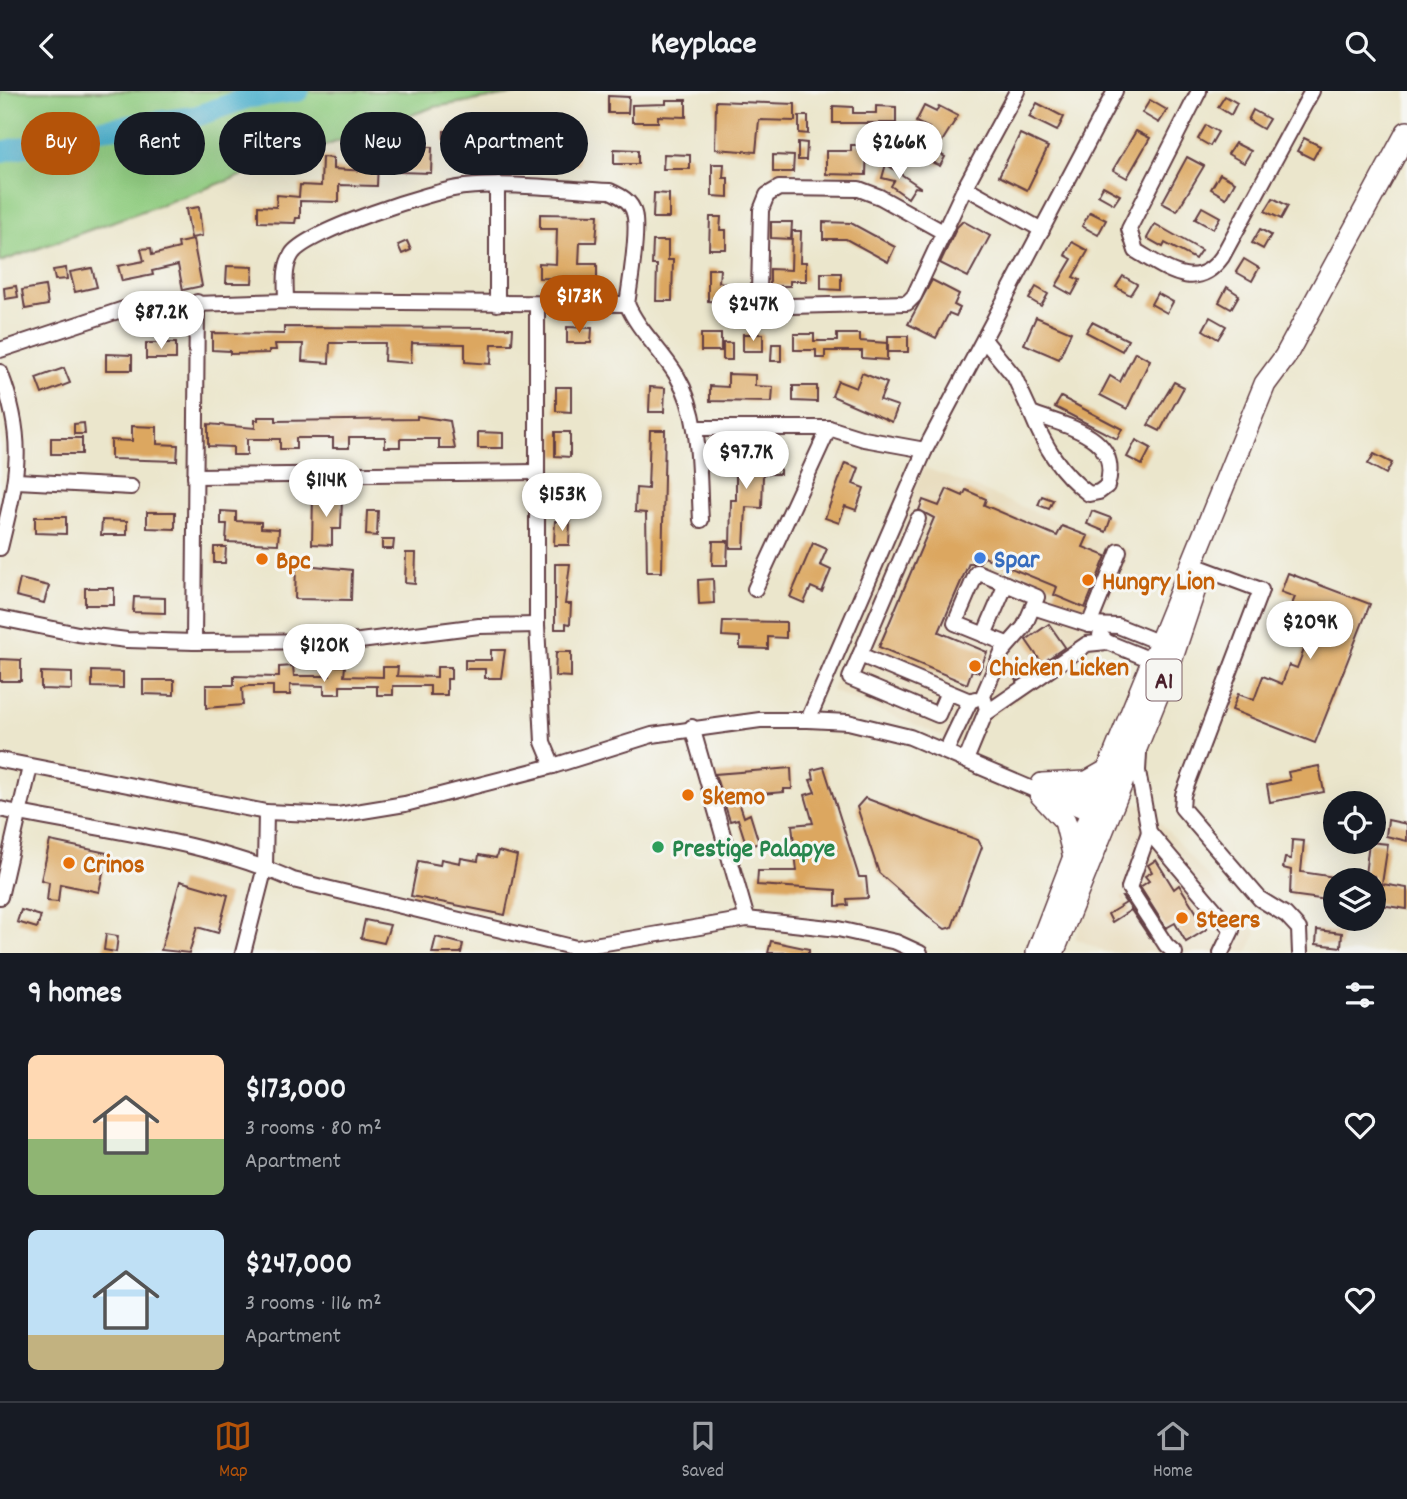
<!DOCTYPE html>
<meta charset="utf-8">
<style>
body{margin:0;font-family:Dekko,sans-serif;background:#20242c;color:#f1f3f6;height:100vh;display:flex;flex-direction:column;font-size:26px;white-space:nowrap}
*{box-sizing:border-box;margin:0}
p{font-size:23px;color:#9ea1a6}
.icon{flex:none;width:38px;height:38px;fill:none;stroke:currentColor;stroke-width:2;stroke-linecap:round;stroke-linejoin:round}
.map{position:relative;height:862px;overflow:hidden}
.panel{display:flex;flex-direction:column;background:#171b24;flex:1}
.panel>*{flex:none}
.hud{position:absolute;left:21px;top:21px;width:700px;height:63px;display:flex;gap:14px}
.fabs{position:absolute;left:1323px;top:700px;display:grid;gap:14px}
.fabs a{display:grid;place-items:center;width:63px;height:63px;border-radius:50%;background:#171b24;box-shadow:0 7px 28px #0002;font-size:35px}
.price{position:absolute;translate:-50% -60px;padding:0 16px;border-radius:24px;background:#fff;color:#222;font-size:23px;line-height:46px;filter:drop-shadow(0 2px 4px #0008)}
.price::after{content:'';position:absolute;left:50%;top:42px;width:21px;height:16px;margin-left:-10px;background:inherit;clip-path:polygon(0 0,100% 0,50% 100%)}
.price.current{background:#b45309;color:#fff}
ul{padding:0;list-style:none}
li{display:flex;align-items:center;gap:21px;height:175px;padding:0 28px}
li span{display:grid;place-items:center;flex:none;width:196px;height:140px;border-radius:10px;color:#555}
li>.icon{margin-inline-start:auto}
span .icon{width:84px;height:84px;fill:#fffc;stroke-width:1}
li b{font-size:30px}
h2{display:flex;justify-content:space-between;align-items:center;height:84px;padding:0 28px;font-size:30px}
.tag{padding:0 24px;border-radius:32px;background:#171b24;box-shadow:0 7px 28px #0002;font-size:24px;line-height:63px}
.tag.current{background:#b45309;color:#fff}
header{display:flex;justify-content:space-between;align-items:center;height:91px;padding:0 28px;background:#171b24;font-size:32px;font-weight:700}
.tabs{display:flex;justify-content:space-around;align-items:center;height:98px;border-top:2px solid #363941;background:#171b24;font-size:19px;color:#9ea1a6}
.tabs a{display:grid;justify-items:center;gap:4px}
.tabs .current{color:#b45309}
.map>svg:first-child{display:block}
</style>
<header><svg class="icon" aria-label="back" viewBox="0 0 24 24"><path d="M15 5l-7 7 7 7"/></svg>Keyplace<svg class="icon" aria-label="search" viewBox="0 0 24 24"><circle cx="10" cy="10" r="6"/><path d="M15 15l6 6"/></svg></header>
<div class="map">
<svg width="1407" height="862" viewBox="0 0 1407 862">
<rect width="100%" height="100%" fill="#f6f6f2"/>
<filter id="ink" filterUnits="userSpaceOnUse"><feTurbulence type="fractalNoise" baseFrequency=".0143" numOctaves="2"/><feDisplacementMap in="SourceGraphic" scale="14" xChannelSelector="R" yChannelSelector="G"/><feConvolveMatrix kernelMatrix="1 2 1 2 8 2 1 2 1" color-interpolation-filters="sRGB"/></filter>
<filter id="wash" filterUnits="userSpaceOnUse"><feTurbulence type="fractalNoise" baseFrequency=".00686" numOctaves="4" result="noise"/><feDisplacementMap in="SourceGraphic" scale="28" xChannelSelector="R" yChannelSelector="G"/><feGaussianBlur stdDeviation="1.57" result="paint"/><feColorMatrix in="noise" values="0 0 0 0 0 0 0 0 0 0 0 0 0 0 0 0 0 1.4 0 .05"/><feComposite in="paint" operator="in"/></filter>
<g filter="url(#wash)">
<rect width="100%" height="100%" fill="#ebe6cc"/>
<g fill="#e7daba">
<path d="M924,376l207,84 -41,100 -105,70 -11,28 -142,-58z"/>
<path d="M1128,713h16l113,129 -10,20h-139l-33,-15z"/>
</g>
<path fill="#93ce83" stroke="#6e7657" stroke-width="2" d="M0,0h536l-102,16 -434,155z"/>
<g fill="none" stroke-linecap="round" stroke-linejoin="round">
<path stroke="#50b2cf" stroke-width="21" d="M0,61l98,-22 99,-14 50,-18 52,-7"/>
</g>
<g id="blocks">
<g fill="#dca761">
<path d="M608,5l21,1 -1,16h-20z"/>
<path d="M1225,5l12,7 -6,12 -13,-8z"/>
<path d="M666,9h20v17l-28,-1v6h-26v-17l34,-1z"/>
<path d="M1150,9l17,10 -8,13 -17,-10z"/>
<path d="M716,10l79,3v17l-36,-1 -3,32 -41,-3z"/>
<path d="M1037,12l27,14 -7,14 -28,-14z"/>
<path d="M833,15l20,1v6h23v-7l20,1v16h-63z"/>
<path d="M924,15l12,6 3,-6 19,10 -22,35 -15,-9 8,-14 -13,-6z"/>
<path d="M1253,19l16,9 -6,10 -15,-9z"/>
<path d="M799,25h9v18l-9,-1z"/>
<path d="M898,34l8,4 -8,16 -8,-4z"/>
<path d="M1206,34l12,7 -8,14 -12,-7z"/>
<path d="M444,40l14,1 -1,13 -13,-1z"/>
<path d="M1136,40l14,7 -23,40 -14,-8z"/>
<path d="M1020,43l28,13 -21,43 -28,-14z"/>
<path d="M528,45l12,1v12h-12z"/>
<path d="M460,47l64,4v16l-65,-4z"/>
<path d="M1304,47l16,8 -7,13 -16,-8z"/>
<path d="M798,51l9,1 -1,17h-8z"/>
<path d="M1235,52l16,8 -7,12 -16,-9z"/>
<path d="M851,54h16l-1,30 -40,-1v-23h25z"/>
<path d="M556,55l23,1 -1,18 -22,-1z"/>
<path d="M421,56h11l-1,26 -32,-1 1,-16 21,1z"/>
<path d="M614,58l24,1v14h-24z"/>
<path d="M931,58l14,8 -5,9 -15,-7z"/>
<path d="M664,63l26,1v14h-27z"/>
<path d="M773,64l21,1 -1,16h-20z"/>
<path d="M322,66l11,1v11l34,2v-11l11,1 -1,25 -38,-1v17l-39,-1v17h-4l-1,5 -37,-1v-16l18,1 1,-12 22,2 1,-12 21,1z"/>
<path d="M1187,66l17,9 -27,45 -15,-8z"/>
<path d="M712,73h12l-1,14h5v19l-16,-1z"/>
<path d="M886,73l34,23v1l-5,-1 -7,11 -17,-12 3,-5 -12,-3z"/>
<path d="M1220,83l15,8 -9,16 -15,-9z"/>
<path d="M1103,95l17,9 -6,9 -16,-9z"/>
<path d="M654,102l15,1v24h-16z"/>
<path d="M1273,107l15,8 -7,13 -16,-8z"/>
<path d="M199,116l3,29 -11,2 -5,-29z"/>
<path d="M1202,116l18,10 -7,12 -18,-10z"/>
<path d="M1090,121l16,8 -8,15 -16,-9z"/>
<path d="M540,123l58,1 -2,27h-16l-1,22h18v15l-58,-1v-15l17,1 1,-35h-17z"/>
<path d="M710,126h11l-1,13h6v19h-17z"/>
<path d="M963,130l27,15 -22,41 -28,-14 17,-36z"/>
<path d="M771,131h21l-1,17 -20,-1z"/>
<path d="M823,131l28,1 44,24 -7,15 -42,-23h-23z"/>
<path d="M1155,133l46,26 -6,9 -30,-16 -2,4 -16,-9z"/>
<path d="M1260,138l11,6 -8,14 -11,-6z"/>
<path d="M792,140h9l-1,31h6v19h-16v5h-20v-17l21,1z"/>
<path d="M193,149l9,46 -19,4 -5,-25 -26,6 1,4 -31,6 -4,-15 26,-5 -3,-12 10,-1 1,7 27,-7 -1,-5z"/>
<path d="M407,150l4,9 -9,4 -4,-9z"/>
<path d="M653,150h15v19h5l-1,41h-16l1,-36h-5z"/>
<path d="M1072,151l16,9 -15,26 7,3 -8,15 -16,-9 16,-27 -7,-4z"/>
<path d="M1244,168l15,9 -7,13 -16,-9z"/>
<path d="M227,175l26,1 -1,16h-26z"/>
<path d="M66,177l1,11 -12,1 -2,-10z"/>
<path d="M92,177l5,19 -22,5 -5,-20z"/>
<path d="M708,178h12l-1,13 5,1v19l-16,-1z"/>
<path d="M821,182h20v17l-20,-1z"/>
<path d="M1123,185l14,8 -7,11 -14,-8z"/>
<path d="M932,189l27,14 -5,11 6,3 -4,8 -7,-3 -13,25 -28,-14z"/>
<path d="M16,195l2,11 -13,2 -1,-11z"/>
<path d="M45,195l3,19 -23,4 -3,-19z"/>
<path d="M1036,196l12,7 -7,12 -12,-7z"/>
<path d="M1227,196l12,8 -8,14 -12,-7z"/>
<path d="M1157,202l16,9 -6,11 -16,-9z"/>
<path d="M1036,226l35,15 -12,27 -35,-15z"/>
<path d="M1210,226l16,9 -8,13 -15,-9z"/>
<path d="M1092,231l36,18 -6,11 -36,-19z"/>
<path d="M284,236l229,1 -1,16h-20l-1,20 -26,-2v-18l-53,-1 -1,20 -27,-2 1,-18h-55l-1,20 -27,-2 1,-17h-28l1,6h-7v3l-39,1v-3l-18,-1v-17l72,1z"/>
<path d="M567,236l25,1 -1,15h-24z"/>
<rect x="701" y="243" width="20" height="17"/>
<rect x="743" y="243" width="20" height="17"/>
<path d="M794,243h20v7h23v-7h23v7l27,2v17l-25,-2v-7h-37v7h-9v-8h-22z"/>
<rect x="888" y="245" width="20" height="16"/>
<rect x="146" y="252" width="30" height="16"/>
<rect x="723" y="252" width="9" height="17"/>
<path d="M772,253h9v17h-10z"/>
<path d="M1135,261l15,8 -23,49 -27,-14 10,-19 10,6z"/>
<path d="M106,263l26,1v15h-26z"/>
<path d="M64,277l6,15 -28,11 -6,-16z"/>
<path d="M862,282l25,10 -7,17 18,6 -6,16 -60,-26 6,-15 18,7z"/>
<path d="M728,283l27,1v11l18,1 -1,15 -62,-1v-15l18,1z"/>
<path d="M1174,291l10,5 -24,44 -12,-6z"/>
<path d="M793,295h24v16l-24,-1z"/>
<path d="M556,296h15v25l-15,-1z"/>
<path d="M650,296l15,1 -1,24h-15z"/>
<path d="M1061,306l61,32 -5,10 -62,-32z"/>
<path d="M417,325l33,5 5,28h-16v-10h-39v8h-15v-10h-36v11h-16v-10h-37v11h-16v-10h-33v16h-14v-8l-25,-1v-22l47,4v-8h3v-3h18v4l141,-2z"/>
<path d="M84,332l1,11h-11v-10z"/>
<path d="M132,335l25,1v17l21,1 -1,16 -66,-2v-19l21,1z"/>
<path d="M650,339h15l-3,142h-15l-1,-59 -11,-1 1,-24 12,1z"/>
<path d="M478,341l25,1v15h-25z"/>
<path d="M555,341h15v25l-15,-1z"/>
<rect x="51" y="347" width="31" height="16"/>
<path d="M1136,349l15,8 -9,17 -15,-8z"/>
<path d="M1374,363l18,9 -6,11 -18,-10z"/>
<path d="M718,368h62v15h-17l-1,34 -16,-1 -2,41h-14l1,-48h5v-26h-18z"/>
<path d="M845,372l14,5 -6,16 11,4 -8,22 -11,-4 -6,17 -14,-5z"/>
<path d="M555,386h15v24h-16z"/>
<path d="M947,398l16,7 3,-6 11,5 9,4 -2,6 73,31 5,-10 26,10 -5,11 23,9 -21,52 -31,-13 3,-8 -73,-30 -5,6h-10l-30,69 48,20 -8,20 -7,-2 -5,14 -88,-37 55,-129 -15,-8 4,-10 16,6z"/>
<path d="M313,405l29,1 -1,32h-9v16l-20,-1z"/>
<path d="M1042,405l11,4 -4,9 -11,-4z"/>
<path d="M221,420l15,1v9l25,1v6l18,1 -1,15 -52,-2 1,-18h-6z"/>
<path d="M367,420h11l-1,25 -11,-1z"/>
<path d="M1092,420l19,7 -5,14 -19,-8z"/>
<path d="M147,421h28v17l-28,-1z"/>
<path d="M35,426h31v17l-31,-1z"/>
<path d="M102,429l25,1v14h-26z"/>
<path d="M555,430h15l-1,24h-15z"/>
<path d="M382,449h12l-1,9h-11z"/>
<path d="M713,450h15l-1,24h-15z"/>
<path d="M813,452l14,6 -7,16 11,5 -9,22 -11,-5 -7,16 -14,-6z"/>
<path d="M214,456h12l-1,16h-11z"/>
<path d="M406,462h10l-1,31 -10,-1z"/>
<path d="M296,473l56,6 -1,30 -56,-1z"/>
<path d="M555,473h15l-5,40h6l-1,20 -4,-1v6h-11z"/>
<path d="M1288,482l82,31 -55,139 -83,-33 6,-16 16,6 9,-24 19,8 7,-19 8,3 11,-29 -9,-3 6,-15 -17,-7 7,-17 -14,-5z"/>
<path d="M20,488l29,7 -5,17 -28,-7z"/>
<path d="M713,488l1,24 -15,1 -1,-24z"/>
<rect x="85" y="497" width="29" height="17"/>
<path d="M134,506l31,1v15l-32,-1z"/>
<path d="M723,530l63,1v16l-18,-1v12l-28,-1v-11l-18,-1z"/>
<path d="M1049,533l16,23 -23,16 -16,-23z"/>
<path d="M491,559h14l-4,28h-16v-9h-20v-9h26z"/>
<path d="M556,561h15v25l-16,-1z"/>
<path d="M0,568l21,1v21h-21z"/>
<path d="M293,575l1,10h36v-10h15l-1,10 39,1v-10h15l-1,9 40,1v-10h14v12h-4v16h-17v-9h-37v9h-16v-9h-37v8h-16v-8l-34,-1v10h-17v-9h-25l-6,2 1,17 -37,3v-23h28v-9l45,1v-10z"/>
<path d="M1024,576l4,6 -11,8 -4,-6z"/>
<path d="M92,580l31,1v16l-31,-1z"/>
<path d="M41,581l31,1v17l-31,-1z"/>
<path d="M143,589h31v15l-31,-1z"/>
<path d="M1319,675l5,26 -54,10 -3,-17 23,-5 -2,-8z"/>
<path d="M824,676l35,110h7l2,21 -21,1 1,6 -12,1v-16l-79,-5 1,-14h39l-5,-46 21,-2 -8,-28 10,-3 -5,-12 4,-1 -2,-9z"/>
<path d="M791,677l1,21h-8v3l-47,4 7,21 6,-3 9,29 -12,4 -9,-28 -8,2 -15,-47z"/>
<path d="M865,707l113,42 4,7 -30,80 -7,2 -10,-7 -56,-49 -22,-66z"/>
<path d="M1388,729l19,4v17l-21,-5z"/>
<path d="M1292,749l12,1 -3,31 34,5v24l-45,-6 1,-25 -8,-2 2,-10 6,1z"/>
<path d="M50,750l57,12 -8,39 -39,-8 -2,18 -11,-1 2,-19 -8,-2z"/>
<path d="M1369,751l19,2 -6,40 25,4v21l-33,-5v-28l-9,-1z"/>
<path d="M498,760l19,5 -12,59 -94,-19 7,-35 22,4 1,-6 19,4 1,-5 17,3 1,-6 17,3z"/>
<path d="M1156,769l18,29 5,-4 28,44 -21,13 -11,-19 -9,5 -26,-41 9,-6 -4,-5 7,-4 -4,-7z"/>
<path d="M180,790l48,14 -10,38 -21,-6 -8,26 -28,-3z"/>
<path d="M1122,806h1l27,41 -19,-28 -19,12 -4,-8 18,-11z"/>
<path d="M21,819l20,6 -4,12 -20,-6z"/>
<path d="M365,829l25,5 -6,18 -23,-5z"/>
<path d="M1317,839l25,3 -1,14 -25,-3z"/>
<path d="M106,843l12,2 -2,16 -12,-2z"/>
<path d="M436,846l27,7 -2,9h-29z"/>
<path d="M771,850l38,8v4h-41z"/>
</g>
</g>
</g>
<g filter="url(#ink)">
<use href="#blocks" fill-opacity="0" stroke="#623d43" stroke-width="2"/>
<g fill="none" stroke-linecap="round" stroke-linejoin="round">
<defs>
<g id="minor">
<path d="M1199,0l-70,138 7,22c31,18 60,42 86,6l90,-166"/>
<path d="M965,96l77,43"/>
<path d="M943,141l-63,-35 -21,-8 -80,-1 -12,7 -6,15 -2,81 5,9 26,6 117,-3 7,-7 51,-109 52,-96"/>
<path d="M286,210c0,-16 -3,-33 6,-47 15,-23 142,-64 173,-67 47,-5 98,2 145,4 11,5 21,10 24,22 5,16 -4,72 -7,91 11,26 35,47 50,72 25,42 21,96 24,144"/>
<path d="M497,213v-117"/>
<path d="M537,213v321l6,117 10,24"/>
<path d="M985,250l29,35 17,37c37,14 91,23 76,73l-8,6 -10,2c-29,-21 -45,-49 -58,-81"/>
<path d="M0,259l133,-44 153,-5 341,3"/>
<path d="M0,281c27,70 17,106 0,176"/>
<path d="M695,337h134l35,11 61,11"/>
<path d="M195,385l341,-4"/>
<path d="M17,390l114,6"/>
<path d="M1191,473l70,26 -78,205 -1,13 78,91 26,16 13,14 1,24"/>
<path d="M755,498l74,-161"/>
<path d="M1033,516l56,18 29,1 50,20"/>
<path d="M0,527l78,16 49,6 67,2 166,-1 119,-15 58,-1"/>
<path d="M1089,534l30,-74"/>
<path d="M984,544l22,-51"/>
<path d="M1100,544l7,7 54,22"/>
<path d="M194,551l3,-340"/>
<path d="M860,564l58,-136"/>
<path d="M948,601l-10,23 -88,-37 10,-23 110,46"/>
<path d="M985,623l102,-70 20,-2"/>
<path d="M808,629l117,-270 190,-359"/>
<path d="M692,636l55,192"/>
<path d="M946,660l24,-50 5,-2"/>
<path d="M1139,662l-1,18 11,61 83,98 -11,23"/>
<path d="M0,669l266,52 72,3 67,-11 148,-38 99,-31 108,-15h48l40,2 62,15 188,80"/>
<path d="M966,669l21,-51 -4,-13 19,-44 22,-25 13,-30 -60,-25 -22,51 52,21"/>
<path d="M1051,696l50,17"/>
<path d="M0,718c93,20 207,31 293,71l283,68 171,-29 91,10 58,13 24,11"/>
<path d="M1149,741l-20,56 37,57 9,8"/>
<path d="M0,806l30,-130"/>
<path d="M243,862l22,-86 1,-55"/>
</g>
<g id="highway">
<path d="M1042,693l45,-2 21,-12"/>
<path d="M1040,703l25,27 9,36"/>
<path d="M1037,862l58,-151 170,-418 20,-27 122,-225"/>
<path d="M1053,862l116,-286 30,-90"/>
</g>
</defs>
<use href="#minor" stroke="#623d43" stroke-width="18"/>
<use href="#highway" stroke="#623d43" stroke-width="24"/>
<use href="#minor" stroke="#fff" stroke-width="14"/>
<use href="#highway" stroke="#fff" stroke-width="21"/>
</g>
</g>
<circle fill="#3f7fe0" stroke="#f6f6f2" stroke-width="2.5" cx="980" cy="467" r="7"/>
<g fill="#e8710a" stroke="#f6f6f2" stroke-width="2.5">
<circle cx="262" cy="468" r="7"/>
<circle cx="1088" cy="489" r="7"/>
<circle cx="975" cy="575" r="7"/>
<circle cx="688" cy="704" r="7"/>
<circle cx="69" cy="772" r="7"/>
<circle cx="1182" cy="827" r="7"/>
</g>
<circle fill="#2e9e5b" stroke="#f6f6f2" stroke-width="2.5" cx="658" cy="756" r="7"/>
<g text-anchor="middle" stroke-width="6" stroke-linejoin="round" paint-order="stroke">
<rect fill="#f6f6f2" stroke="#7e6067" stroke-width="2" x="1146.5" y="568.5" width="35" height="41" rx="5"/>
<g font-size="24" font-weight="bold" fill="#4a1f2b">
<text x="1164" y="597">A1</text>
</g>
<g font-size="26" font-weight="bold" fill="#366cbe" stroke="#f6f6f2" text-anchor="start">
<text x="994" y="476">Spar</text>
</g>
<g font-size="26" font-weight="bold" fill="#c56008" stroke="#f6f6f2" text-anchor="start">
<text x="276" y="477">Bpc</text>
<text x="1102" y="498">Hungry Lion</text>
<text x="989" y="584">Chicken Licken</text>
<text x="702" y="713">Skemo</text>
<text x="83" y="781">Crinos</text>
<text x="1196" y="836">Steers</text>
</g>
<g font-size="26" font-weight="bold" fill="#27864d" stroke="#f6f6f2" text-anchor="start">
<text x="672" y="765">Prestige Palapye</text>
</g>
</g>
</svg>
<div class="fabs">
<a><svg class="icon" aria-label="locate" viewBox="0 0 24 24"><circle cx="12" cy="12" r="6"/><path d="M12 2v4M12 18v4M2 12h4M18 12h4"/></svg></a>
<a><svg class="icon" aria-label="layers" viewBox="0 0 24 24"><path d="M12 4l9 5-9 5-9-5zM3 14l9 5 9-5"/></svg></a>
</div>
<b class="price" style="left:899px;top:90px">$266K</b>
<b class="price current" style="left:579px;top:244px">$173K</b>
<b class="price" style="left:753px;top:252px">$247K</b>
<b class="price" style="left:161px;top:260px">$87.2K</b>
<b class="price" style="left:746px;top:400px">$97.7K</b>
<b class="price" style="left:326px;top:428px">$114K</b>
<b class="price" style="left:562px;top:442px">$153K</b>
<b class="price" style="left:1310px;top:570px">$209K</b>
<b class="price" style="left:324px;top:593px">$120K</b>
<div class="hud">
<a class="tag current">Buy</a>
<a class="tag">Rent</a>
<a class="tag">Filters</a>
<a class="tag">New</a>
<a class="tag">Apartment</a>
</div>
</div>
<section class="panel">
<h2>9 homes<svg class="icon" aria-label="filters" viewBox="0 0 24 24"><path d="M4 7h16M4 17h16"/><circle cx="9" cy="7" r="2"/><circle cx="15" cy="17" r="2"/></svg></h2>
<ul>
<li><span style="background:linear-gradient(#ffd9b3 60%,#8fb573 0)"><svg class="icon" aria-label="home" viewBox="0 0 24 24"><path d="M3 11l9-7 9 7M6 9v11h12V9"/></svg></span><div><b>$173,000</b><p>3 rooms · 80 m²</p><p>Apartment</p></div><svg class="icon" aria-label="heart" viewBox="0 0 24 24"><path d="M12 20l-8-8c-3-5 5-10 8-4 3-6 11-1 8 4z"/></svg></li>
<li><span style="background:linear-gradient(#bfe0f5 75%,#c2b280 0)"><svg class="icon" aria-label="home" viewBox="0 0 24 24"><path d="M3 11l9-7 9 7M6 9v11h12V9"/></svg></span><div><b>$247,000</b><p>3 rooms · 116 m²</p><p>Apartment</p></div><svg class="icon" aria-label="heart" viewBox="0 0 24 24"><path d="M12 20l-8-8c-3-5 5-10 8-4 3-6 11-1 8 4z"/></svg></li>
</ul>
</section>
<nav class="tabs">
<a class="current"><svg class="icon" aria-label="map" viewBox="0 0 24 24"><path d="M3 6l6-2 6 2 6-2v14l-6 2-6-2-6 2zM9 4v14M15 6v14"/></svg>Map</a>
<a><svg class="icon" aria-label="saved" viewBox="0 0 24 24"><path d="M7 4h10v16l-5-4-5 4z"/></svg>Saved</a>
<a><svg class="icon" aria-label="home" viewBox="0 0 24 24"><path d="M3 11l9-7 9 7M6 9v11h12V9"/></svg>Home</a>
</nav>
